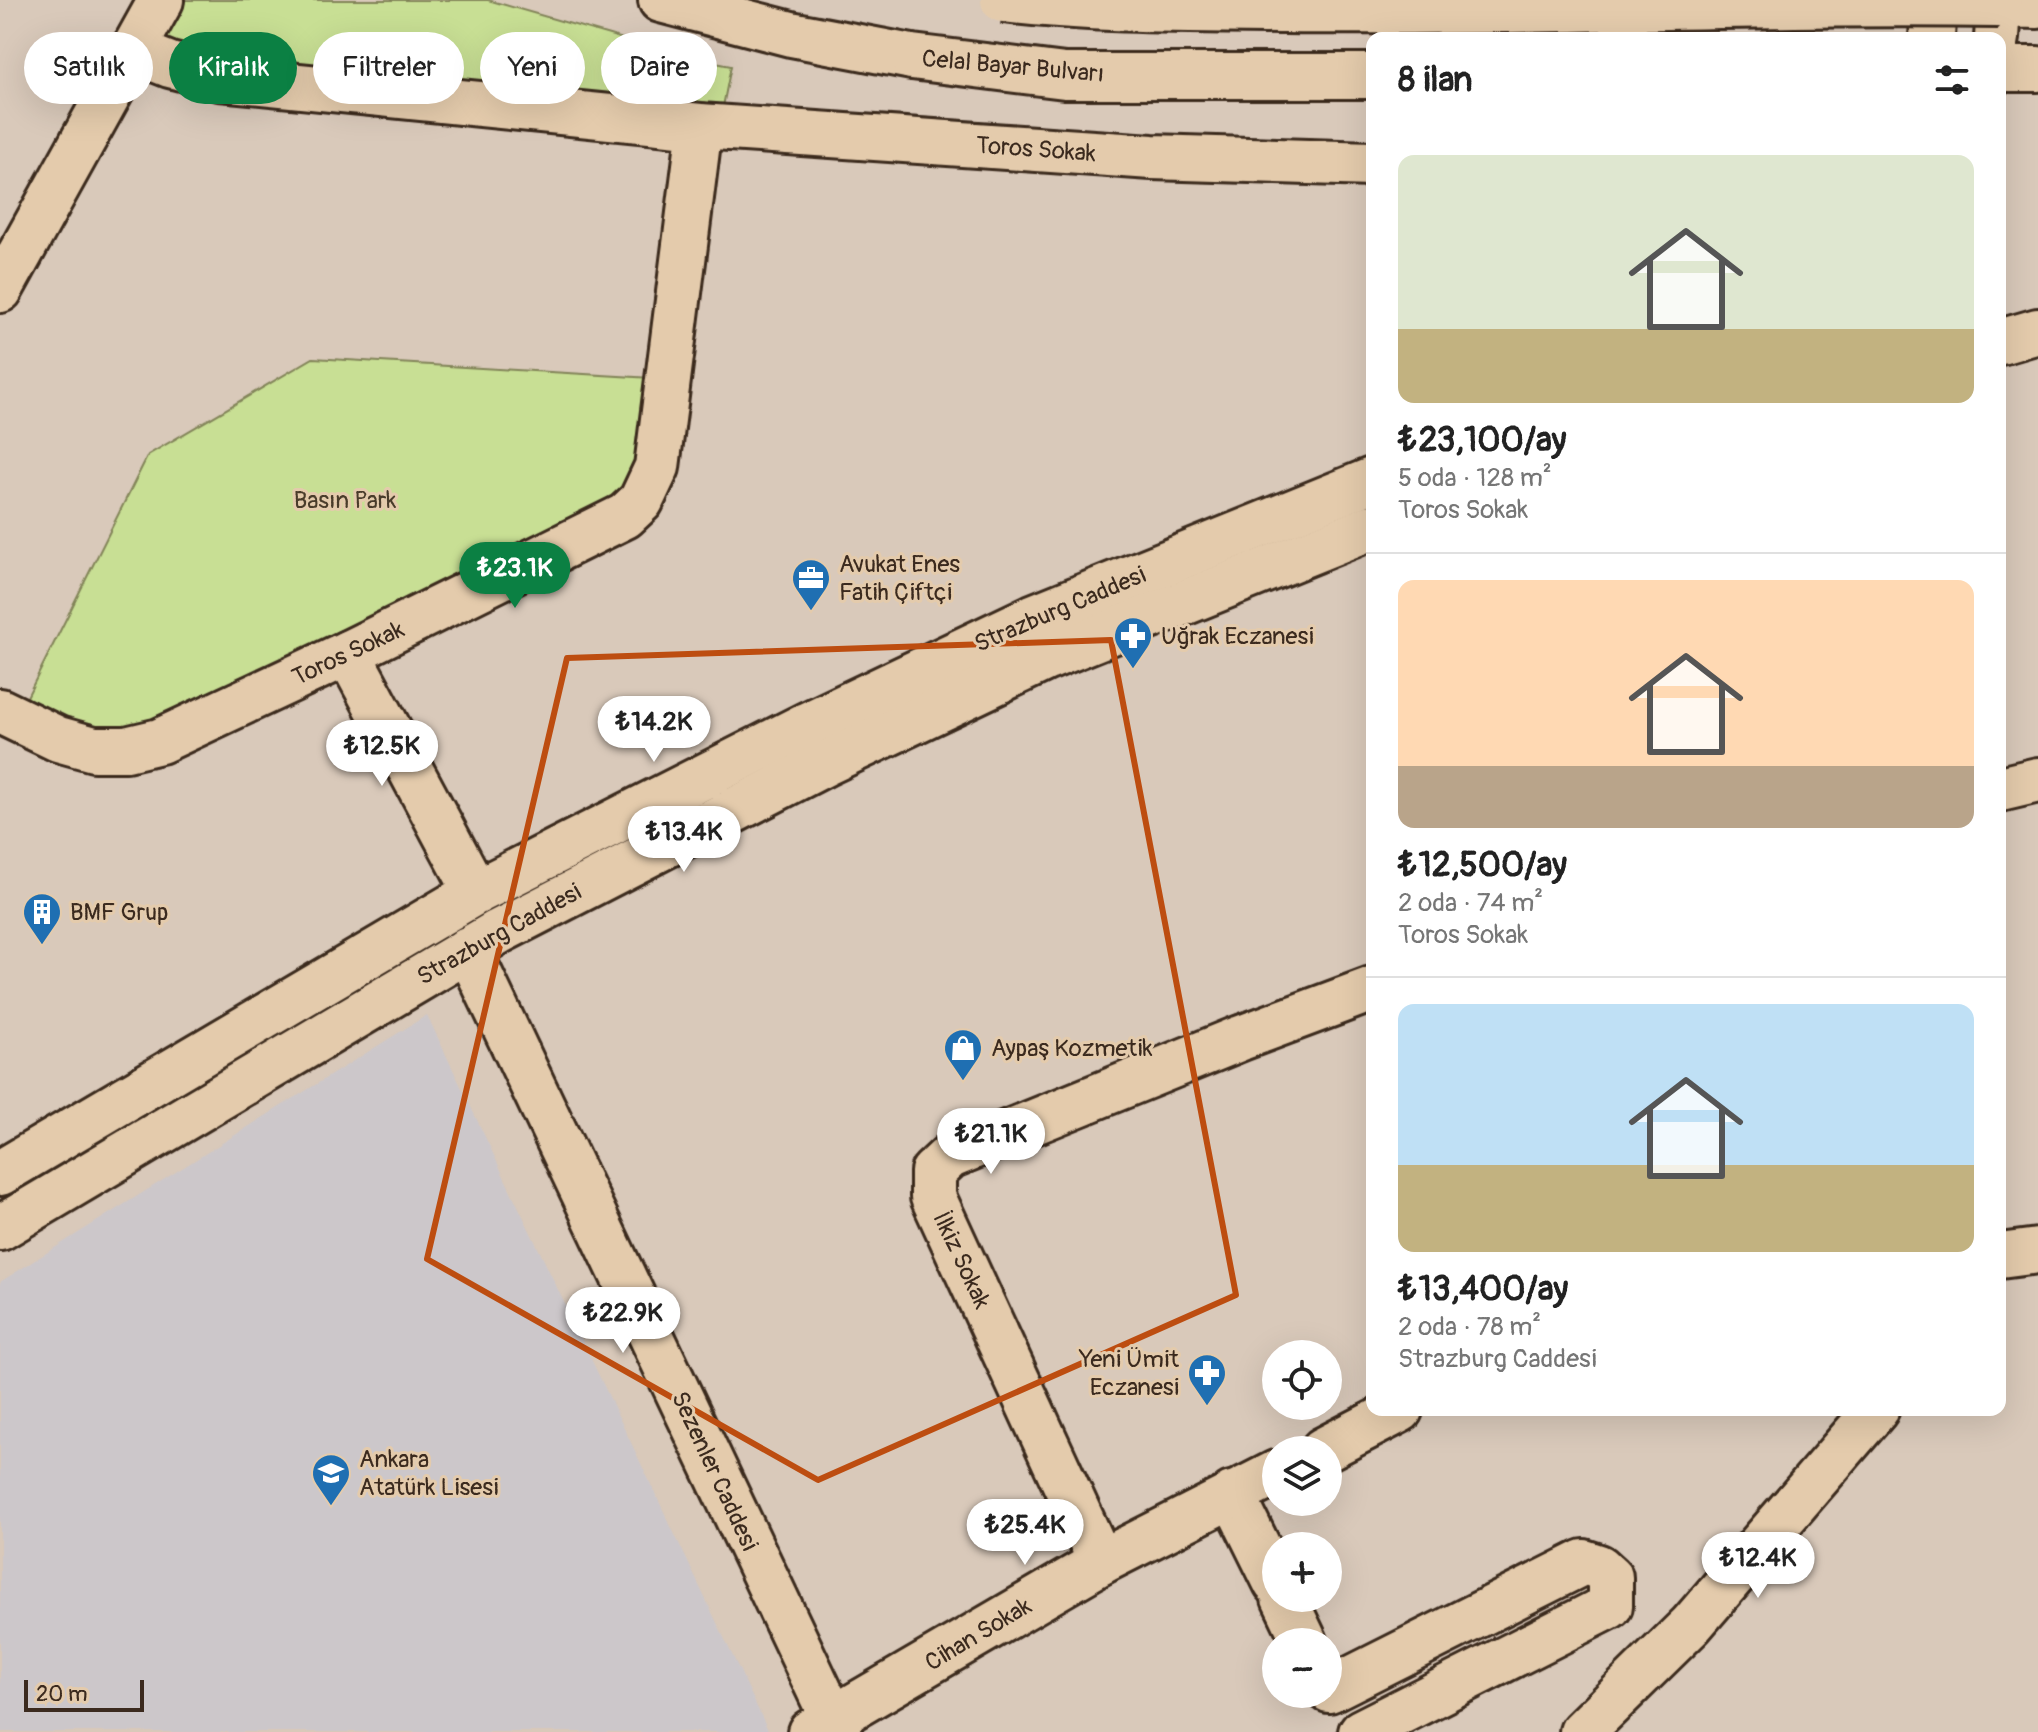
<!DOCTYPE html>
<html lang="tr">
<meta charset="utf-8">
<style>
body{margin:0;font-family:Pangolin,sans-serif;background:#f6f6f6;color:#222;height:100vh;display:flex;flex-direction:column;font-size:30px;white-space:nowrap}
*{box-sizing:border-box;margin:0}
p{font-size:26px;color:#767676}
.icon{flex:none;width:44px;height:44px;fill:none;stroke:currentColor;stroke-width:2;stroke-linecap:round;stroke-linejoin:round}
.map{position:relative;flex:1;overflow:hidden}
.drawer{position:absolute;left:1366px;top:32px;width:640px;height:1384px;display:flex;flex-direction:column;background:#fff;border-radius:16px;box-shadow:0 8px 32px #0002}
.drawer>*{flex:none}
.banner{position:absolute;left:24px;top:32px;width:760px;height:72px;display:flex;gap:16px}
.tools{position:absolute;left:1262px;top:1340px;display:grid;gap:16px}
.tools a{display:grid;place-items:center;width:80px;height:80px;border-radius:50%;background:#fff;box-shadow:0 8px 32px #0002;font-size:40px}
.scale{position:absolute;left:24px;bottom:20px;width:120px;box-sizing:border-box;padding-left:8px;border:4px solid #3b2a1e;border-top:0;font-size:22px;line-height:28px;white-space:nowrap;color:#3b2a1e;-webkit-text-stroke:6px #e4cbac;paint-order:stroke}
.price{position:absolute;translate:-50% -68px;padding:0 18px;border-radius:28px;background:#fff;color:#222;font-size:26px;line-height:52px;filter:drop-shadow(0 2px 4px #0008)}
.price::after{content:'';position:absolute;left:50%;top:48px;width:24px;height:18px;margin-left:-12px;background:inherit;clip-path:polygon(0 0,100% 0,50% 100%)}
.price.on{background:#0b8043;color:#fff}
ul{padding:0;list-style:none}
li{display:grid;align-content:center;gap:16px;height:424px;padding:0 32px}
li+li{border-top:2px solid #e0e0e0}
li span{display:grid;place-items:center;height:248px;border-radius:16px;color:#555}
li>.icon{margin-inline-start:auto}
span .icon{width:144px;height:144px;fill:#fffc;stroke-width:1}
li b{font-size:34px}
h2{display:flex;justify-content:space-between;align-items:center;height:96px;padding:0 32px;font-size:34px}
.pill{padding:0 28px;border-radius:36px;background:#fff;box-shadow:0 8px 32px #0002;font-size:28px;line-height:72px}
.pill.on{background:#0b8043;color:#fff}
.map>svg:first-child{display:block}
</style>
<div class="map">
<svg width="2038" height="1732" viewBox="0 0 2038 1732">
<rect width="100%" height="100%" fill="#d9c9ba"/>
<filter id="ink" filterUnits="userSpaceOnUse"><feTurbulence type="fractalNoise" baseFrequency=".0125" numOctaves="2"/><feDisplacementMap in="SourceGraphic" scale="16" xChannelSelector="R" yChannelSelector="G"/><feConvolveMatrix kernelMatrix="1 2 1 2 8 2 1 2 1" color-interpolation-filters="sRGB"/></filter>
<g filter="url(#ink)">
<path fill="#ccc7ca" d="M427,1015l342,717h-769v-450z"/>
<g fill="#c8df94" stroke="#828459" stroke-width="2">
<path d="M161,0h327l198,57 45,9 -12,61 -587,-77z"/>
<path d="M313,358l356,21 -19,106 -490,256 -144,-22 132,-264z"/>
</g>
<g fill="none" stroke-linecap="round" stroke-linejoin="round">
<defs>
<g id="minor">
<path d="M132,50l38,15 50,13 480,48 452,31 220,7"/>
<path d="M0,290l161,-290"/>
<path d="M2000,342l38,-11"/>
<path d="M348,653l128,239"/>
<path d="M0,711l58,28 36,10h32l34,-8 188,-88 277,-137 16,-15 16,-34 43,-341"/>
<path d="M2000,789l38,-9"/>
<path d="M468,949l371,783"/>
<path d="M2000,1256l38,-5"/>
<path d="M1323,1450l77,-40"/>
<path d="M1232,1494l44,89"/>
<path d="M1101,1562l-168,-365v-25l17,-16 291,-118 131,-49"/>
<path d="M1284,1598l21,44"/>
<path d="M1329,1690l255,-128 15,5 11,10v29l-249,126"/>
<path d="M810,1732l291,-170 175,-89"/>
<path d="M1582,1732l109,-107 185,-215"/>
</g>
<g id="major">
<path d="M661,0l130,34 121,23"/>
<path d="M1932,38l2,-38"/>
<path d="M1997,38l2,-33 39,1"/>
<path d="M2000,69h38"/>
<path d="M0,1173l476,-281 332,-168 225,-107 339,-137"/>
<path d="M0,1228l498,-296 326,-168 223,-106 325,-131"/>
</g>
</defs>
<use href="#minor" stroke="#3b2a1e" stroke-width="50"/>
<use href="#major" stroke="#3b2a1e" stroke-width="50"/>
<use href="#minor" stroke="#e4cbac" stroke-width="44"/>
<use href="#major" stroke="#e4cbac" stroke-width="44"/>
<defs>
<g id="major-bridge">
<path d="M1003,0c94,11 188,10 283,11 238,3 475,-10 713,-6"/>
<path d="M912,57l153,19h307"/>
</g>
</defs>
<use href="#major-bridge" stroke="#3b2a1e" stroke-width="50" stroke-linecap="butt"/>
<use href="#major-bridge" stroke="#e4cbac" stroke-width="44"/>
</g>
</g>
<path fill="none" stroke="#bd4d10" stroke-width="6" stroke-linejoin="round" d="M1111,640l125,655 -418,185 -391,-221 140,-601z"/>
<defs>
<symbol id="office-pin" viewBox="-11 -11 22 30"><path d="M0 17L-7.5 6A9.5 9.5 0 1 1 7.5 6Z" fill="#1f6fb2" stroke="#e4cbac"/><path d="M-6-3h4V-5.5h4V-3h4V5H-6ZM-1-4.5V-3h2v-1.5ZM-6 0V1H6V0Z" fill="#fff"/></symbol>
<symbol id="pharmacy-pin" viewBox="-11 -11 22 30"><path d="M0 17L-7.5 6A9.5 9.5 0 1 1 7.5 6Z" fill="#1f6fb2" stroke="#e4cbac"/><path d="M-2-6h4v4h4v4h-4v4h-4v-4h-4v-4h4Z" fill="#fff"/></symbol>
<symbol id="building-pin" viewBox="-11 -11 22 30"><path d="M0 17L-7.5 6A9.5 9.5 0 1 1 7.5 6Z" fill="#1f6fb2" stroke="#e4cbac"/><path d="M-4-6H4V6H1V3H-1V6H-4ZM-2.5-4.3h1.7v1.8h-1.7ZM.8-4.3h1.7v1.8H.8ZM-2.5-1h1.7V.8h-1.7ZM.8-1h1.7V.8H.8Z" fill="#fff"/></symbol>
<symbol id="shop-pin" viewBox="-11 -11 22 30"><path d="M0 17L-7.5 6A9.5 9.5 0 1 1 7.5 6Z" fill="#1f6fb2" stroke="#e4cbac"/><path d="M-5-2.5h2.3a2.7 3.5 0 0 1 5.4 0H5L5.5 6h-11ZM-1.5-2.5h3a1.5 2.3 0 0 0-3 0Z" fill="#fff"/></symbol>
<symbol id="school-pin" viewBox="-11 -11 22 30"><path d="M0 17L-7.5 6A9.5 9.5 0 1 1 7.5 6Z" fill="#1f6fb2" stroke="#e4cbac"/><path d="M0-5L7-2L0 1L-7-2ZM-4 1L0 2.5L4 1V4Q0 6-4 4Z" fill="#fff"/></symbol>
</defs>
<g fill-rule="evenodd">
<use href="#office-pin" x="789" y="556" width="44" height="60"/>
<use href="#pharmacy-pin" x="1111" y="614" width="44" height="60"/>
<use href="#building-pin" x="20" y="890" width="44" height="60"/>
<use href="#shop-pin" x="941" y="1026" width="44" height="60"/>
<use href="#pharmacy-pin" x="1185" y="1351" width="44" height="60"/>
<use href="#school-pin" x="309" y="1451" width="44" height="60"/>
</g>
<g text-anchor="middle" stroke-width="6" stroke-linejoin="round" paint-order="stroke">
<g font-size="24" fill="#3b2a1e" stroke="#e4cbac">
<text transform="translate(1013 66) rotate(5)" y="8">Celal Bayar Bulvarı</text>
<text transform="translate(1036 149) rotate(4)" y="8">Toros Sokak</text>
<text transform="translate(1060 609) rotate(-23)" y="8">Strazburg Caddesi</text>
<text transform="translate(348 653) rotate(-25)" y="8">Toros Sokak</text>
<text transform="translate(499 934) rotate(-29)" y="8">Strazburg Caddesi</text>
<text transform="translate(962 1260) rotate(65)" y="8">İlkiz Sokak</text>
<text transform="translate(715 1471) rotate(65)" y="8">Sezenler Caddesi</text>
<text transform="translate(978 1634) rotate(-31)" y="8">Cihan Sokak</text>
</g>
<g font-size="24" fill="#493c2a" stroke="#e4cbac">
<text x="345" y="508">Basın Park</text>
</g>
<g font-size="24" fill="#3b2a1e" stroke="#e4cbac" text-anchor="start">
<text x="839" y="572">Avukat Enes<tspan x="839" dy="28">Fatih Çiftçi</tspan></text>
<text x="1161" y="644">Uğrak Eczanesi</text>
<text x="70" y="920">BMF Grup</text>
<text x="991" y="1056">Aypaş Kozmetik</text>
<text x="1179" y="1367" text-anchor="end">Yeni Ümit<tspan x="1179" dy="28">Eczanesi</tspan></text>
<text x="359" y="1467">Ankara<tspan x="359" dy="28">Atatürk Lisesi</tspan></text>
</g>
</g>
</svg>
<div class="tools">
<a><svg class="icon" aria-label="locate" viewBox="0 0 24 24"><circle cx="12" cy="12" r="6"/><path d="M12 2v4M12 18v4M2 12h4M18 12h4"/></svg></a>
<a><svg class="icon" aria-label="layers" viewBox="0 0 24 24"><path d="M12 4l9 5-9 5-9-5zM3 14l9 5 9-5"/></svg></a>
<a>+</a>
<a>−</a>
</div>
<div class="scale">20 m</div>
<b class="price on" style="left:515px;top:610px">₺23.1K</b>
<b class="price" style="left:654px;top:764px">₺14.2K</b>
<b class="price" style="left:382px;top:788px">₺12.5K</b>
<b class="price" style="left:684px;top:874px">₺13.4K</b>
<b class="price" style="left:991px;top:1176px">₺21.1K</b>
<b class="price" style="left:623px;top:1355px">₺22.9K</b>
<b class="price" style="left:1025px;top:1567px">₺25.4K</b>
<b class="price" style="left:1758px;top:1600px">₺12.4K</b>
<div class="banner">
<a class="pill">Satılık</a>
<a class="pill on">Kiralık</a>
<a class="pill">Filtreler</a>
<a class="pill">Yeni</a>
<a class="pill">Daire</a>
</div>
<section class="drawer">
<h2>8 ilan<svg class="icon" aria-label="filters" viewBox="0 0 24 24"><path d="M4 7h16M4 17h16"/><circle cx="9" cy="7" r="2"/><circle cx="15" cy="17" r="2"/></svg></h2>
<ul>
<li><span style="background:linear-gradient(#dfe7d0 70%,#c2b280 0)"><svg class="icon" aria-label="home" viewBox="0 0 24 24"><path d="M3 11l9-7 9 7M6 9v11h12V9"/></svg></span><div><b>₺23,100/ay</b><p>5 oda · 128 m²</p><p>Toros Sokak</p></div></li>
<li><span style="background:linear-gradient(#ffd9b3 75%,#b9a48a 0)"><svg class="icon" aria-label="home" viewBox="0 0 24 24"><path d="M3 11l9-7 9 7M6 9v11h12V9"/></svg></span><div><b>₺12,500/ay</b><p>2 oda · 74 m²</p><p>Toros Sokak</p></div></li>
<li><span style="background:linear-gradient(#bfe0f5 65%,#c2b280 0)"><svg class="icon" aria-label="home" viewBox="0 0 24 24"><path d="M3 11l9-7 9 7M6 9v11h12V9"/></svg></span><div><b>₺13,400/ay</b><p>2 oda · 78 m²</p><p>Strazburg Caddesi</p></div></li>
</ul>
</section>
</div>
